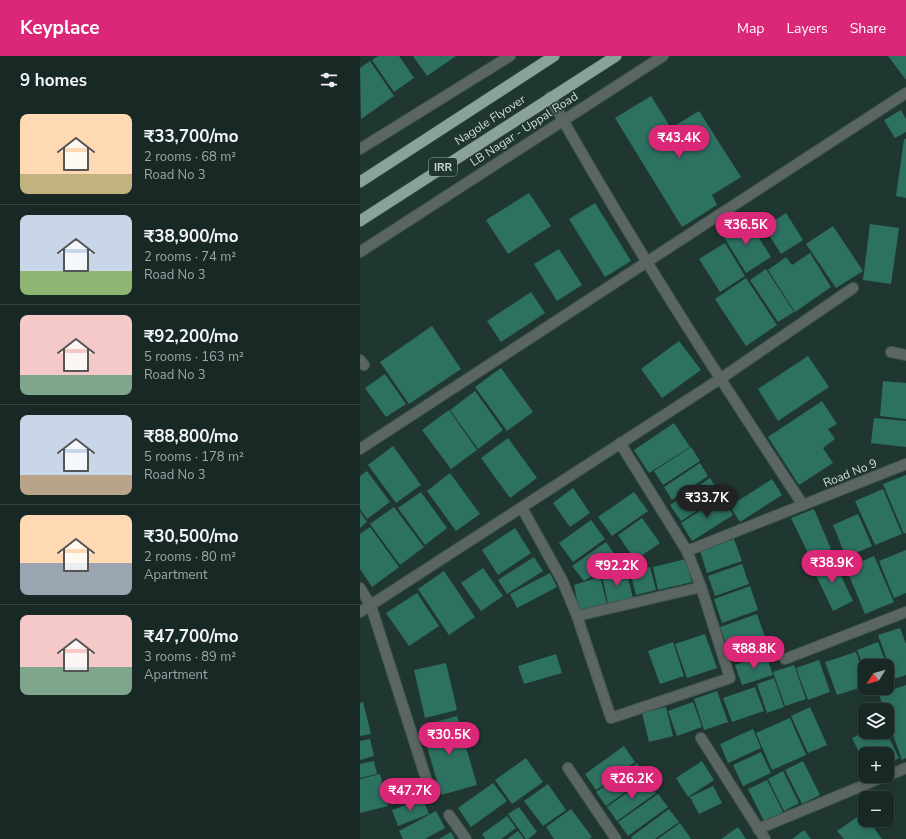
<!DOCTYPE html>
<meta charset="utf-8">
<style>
body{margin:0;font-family:"Nunito Sans",sans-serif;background:#21312d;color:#f1f3f6;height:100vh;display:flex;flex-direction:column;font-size:15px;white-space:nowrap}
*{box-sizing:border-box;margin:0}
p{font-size:13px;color:#9fa6a7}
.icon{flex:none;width:22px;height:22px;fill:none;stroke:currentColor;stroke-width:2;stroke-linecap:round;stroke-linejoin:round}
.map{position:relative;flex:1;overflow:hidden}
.details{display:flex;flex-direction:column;background:#182925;width:360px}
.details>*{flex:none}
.needle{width:26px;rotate:233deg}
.tools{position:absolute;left:498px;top:603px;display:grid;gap:8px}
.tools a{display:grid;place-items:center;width:36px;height:36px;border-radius:8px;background:#182925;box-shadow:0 2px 6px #0003,0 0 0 1px #364542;font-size:20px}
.price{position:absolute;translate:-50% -34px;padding:0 9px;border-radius:14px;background:#db2777;color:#fff;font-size:13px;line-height:26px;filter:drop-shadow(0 1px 2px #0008)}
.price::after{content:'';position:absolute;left:50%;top:24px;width:12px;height:9px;margin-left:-6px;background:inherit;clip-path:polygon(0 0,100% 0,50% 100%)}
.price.selected{background:#222;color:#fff}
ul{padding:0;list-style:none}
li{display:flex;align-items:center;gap:12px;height:100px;padding:0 20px}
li+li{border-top:1px solid #364542}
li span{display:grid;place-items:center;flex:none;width:112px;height:80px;border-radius:8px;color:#555}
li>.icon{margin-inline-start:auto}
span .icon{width:48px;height:48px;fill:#fffc;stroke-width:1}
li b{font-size:17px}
h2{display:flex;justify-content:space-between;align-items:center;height:48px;padding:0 20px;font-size:17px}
header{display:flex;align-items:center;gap:24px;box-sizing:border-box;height:56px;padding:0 20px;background:#db2777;color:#fff}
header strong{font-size:19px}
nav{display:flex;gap:22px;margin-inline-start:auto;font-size:14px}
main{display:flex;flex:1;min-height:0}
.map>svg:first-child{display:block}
</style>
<header>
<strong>Keyplace</strong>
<nav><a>Map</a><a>Layers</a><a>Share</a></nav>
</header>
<main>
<section class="details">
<h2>9 homes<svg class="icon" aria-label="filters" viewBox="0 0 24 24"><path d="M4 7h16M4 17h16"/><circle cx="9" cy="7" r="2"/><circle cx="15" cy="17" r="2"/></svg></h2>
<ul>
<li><span style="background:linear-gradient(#ffd9b3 75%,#c2b280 0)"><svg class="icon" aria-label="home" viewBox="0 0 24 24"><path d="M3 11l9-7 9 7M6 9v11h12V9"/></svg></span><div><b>₹33,700/mo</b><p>2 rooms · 68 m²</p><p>Road No 3</p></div></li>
<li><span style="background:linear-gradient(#c9d6e8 70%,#8fb573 0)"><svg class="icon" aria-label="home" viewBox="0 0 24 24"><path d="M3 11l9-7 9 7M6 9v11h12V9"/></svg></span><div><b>₹38,900/mo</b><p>2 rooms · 74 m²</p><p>Road No 3</p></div></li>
<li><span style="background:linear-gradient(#f6c9c9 75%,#7fa58c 0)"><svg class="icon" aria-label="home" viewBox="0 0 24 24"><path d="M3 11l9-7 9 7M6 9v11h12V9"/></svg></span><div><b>₹92,200/mo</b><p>5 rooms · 163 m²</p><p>Road No 3</p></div></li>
<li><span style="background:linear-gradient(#c9d6e8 75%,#b9a48a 0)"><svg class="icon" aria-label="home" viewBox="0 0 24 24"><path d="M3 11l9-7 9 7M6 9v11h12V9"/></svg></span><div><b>₹88,800/mo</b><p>5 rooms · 178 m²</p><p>Road No 3</p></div></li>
<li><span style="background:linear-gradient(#ffd9b3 60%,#9aa5b1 0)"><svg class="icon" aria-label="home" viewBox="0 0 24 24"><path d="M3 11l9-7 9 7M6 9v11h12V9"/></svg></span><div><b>₹30,500/mo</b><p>2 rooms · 80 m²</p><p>Apartment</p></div></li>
<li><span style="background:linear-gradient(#f6c9c9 65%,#7fa58c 0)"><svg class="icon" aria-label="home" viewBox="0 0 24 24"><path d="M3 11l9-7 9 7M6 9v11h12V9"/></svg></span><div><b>₹47,700/mo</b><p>3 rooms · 89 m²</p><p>Apartment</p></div></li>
</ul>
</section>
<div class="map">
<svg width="546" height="783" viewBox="0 0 546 783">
<rect width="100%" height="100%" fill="#203731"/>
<g fill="#2d7160">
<path d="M18,0h21l15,22 -20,14 -22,-32z"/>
<path d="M53,0h43l-29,20z"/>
<path d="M528,0h18v24z"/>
<path d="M10,5l24,35 -33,23 -1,-51z"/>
<path d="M291,40l20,32 28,-17 42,66 -29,18 5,10 -35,22 -67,-109z"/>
<path d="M541,54l5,9v13l-11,6 -11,-18z"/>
<path d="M544,83h2v59l-10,-2z"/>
<path d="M169,137l22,33 -43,28 -22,-34z"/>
<path d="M235,147l36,58 -26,16 -36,-58z"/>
<path d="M426,157l17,27 -22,14 -17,-27z"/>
<path d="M387,163l24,38 -25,16 -24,-39z"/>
<path d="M510,168l29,4 -8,56 -28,-4z"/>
<path d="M473,170l30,45 -27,17 -30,-44z"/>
<path d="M365,187l20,33 -25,16 -21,-33z"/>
<path d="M199,193l23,36 -25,16 -23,-37z"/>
<path d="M450,197l21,34 -36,25 -27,-42 18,-13 6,8z"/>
<path d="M406,213l28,43 -16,10 -28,-42z"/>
<path d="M386,222l31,47 -31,21 -31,-47z"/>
<path d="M171,236l14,21 -44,29 -14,-21z"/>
<path d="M72,270l29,43 -52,35 -29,-42z"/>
<path d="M319,285l22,29 -39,28 -21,-29z"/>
<path d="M448,300l21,31 -51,34 -20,-32z"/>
<path d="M141,312l32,44 -26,19 -32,-44z"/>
<path d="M25,318l21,30 -20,13 -21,-29z"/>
<path d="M523,325l23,2v36l-26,-3z"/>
<path d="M115,335l28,39 -25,19 -28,-39z"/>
<path d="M462,345l15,23 -9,5 7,10 -12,9 10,15 -34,22 -31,-48z"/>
<path d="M89,354l28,40 -26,19 -29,-39z"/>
<path d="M514,362l32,3v26l-35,-4z"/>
<path d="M314,367l16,24 -41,26 -15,-23z"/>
<path d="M148,382l29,40 -27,20 -29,-40z"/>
<path d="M33,390l28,39 -25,18 -28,-38z"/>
<path d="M331,391l9,14 -37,24 -9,-14z"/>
<path d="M340,407l8,13 -36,24 -8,-13z"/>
<path d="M7,415l23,31 -23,17 -7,-10v-33z"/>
<path d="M90,417l30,41 -24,17 -29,-40z"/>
<path d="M546,419v58l-2,1 -21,-50z"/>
<path d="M350,422l11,17 -40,26 -11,-16z"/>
<path d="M412,423l10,16 -42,27 -10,-16z"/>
<path d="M213,432l17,25 -20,14 -17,-24z"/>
<path d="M523,433l19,45 -27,11 -20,-44z"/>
<path d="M61,436l26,36 -22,17 -27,-37z"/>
<path d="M274,436l14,19 -36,25 -14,-19z"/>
<path d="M362,441l11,18 -41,26 -11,-18z"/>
<path d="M34,451l30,40 -24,18 -30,-41z"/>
<path d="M454,453l17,40 -21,8 -19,-39z"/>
<path d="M0,456l7,10 -7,6z"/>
<path d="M498,458l14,32 -26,11 -13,-32z"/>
<path d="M282,462l18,25 -25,17 -17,-25z"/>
<path d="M231,464l14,19 -32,23 -14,-19z"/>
<path d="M10,471l29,40 -27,20 -12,-18v-35z"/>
<path d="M155,472l16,25 -33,22 -16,-25z"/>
<path d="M374,483l8,22 -35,12 -7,-22z"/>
<path d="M246,486l12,17 -34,22 -12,-15z"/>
<path d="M546,494v43l-12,5 -15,-37z"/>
<path d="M514,500l20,46 -29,12 -19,-46z"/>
<path d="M174,501l9,14 -36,23 -9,-14z"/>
<path d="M472,501l21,44 -20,10 -21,-44z"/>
<path d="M326,503l6,23 -34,8 -5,-23z"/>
<path d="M382,508l7,20 -34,12 -7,-20z"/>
<path d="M290,511l6,23 -20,5 -6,-23z"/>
<path d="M123,512l20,28 -22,15 -20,-28z"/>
<path d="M266,514l7,28 -25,6 -6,-28z"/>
<path d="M84,515l31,46 -26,18 -31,-46z"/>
<path d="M190,517l7,14 -40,21 -7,-14z"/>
<path d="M240,521l7,27 -28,6 -5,-25z"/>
<path d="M390,530l8,24 -36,13 -8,-24z"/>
<path d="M57,537l22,33 -30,20 -23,-33z"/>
<path d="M397,558l12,35 -36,13 -13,-35z"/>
<path d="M540,572l6,16v31l-12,4 -16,-44z"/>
<path d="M345,578l12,34 -30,10 -12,-34z"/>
<path d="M313,586l11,34 -24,8 -12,-33z"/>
<path d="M518,586l9,24h-22v5l-8,-21z"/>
<path d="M496,596l9,26v8l-28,9 -12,-33z"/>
<path d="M196,598l6,19 -38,11 -6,-18z"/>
<path d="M406,599l7,20 -31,10 -7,-20z"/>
<path d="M459,604l11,32 -22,8 -12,-32z"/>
<path d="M86,607l11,47 -32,8 -11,-48z"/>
<path d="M434,609l12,34 -21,7 -12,-34z"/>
<path d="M414,622l10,29 -17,6 -10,-29z"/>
<path d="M546,629v73l-4,2 -15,-42v-8h-3l-5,-16z"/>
<path d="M395,631l9,24 -32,11 -9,-24z"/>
<path d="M357,635l11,31 -24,8 -10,-31z"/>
<path d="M3,646l8,32 -11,2v-33z"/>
<path d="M333,646l9,25 -25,9 -9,-25z"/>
<path d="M306,651l7,29 -24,6 -7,-29z"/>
<path d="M450,651l17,38 -19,8 -17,-37z"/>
<path d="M97,660l20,69 -36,10 -20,-69z"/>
<path d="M430,662l16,37 -34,15 -16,-37z"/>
<path d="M393,673l8,19 -33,15 -8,-19z"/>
<path d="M505,676h21l13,26 -12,6v-10h-22v10l-13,-26z"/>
<path d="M10,683l4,17 -14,4v-19z"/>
<path d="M264,690l11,16 -39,28 -11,-16z"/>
<path d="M401,696l10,21 -28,13 -10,-21z"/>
<path d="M166,702l17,24 -31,22 -17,-24z"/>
<path d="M14,705l3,13 -17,4v-14z"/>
<path d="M342,705l12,19 -26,17 -12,-19z"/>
<path d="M443,705l17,34 -18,9 -17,-34z"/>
<path d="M277,707l10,13 -41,30 -10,-14z"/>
<path d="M423,715l16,32 -15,8 -16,-32z"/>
<path d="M20,718l8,32 -28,7v-34z"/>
<path d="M286,723l10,14 -39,28 -10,-14z"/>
<path d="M407,724l16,32 -19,9 -16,-32z"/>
<path d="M133,727l14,18 -36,26 -13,-19z"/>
<path d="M188,728l18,26 -23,16 -19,-25z"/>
<path d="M353,730l9,17 -23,11 -9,-17z"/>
<path d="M298,738l10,13 -40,29 -10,-14z"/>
<path d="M63,743l6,15 -31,12 -6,-16z"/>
<path d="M159,751l18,25 -9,7h-2l-18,-25z"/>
<path d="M211,753l21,28 -3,2h-35l-8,-12z"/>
<path d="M309,753l10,13 -24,17h-23l-1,-2z"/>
<path d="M76,755l9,17 -20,11h-22l-4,-8z"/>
<path d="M503,757l2,7h3l14,19h-38l-7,-8z"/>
<path d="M147,760l9,12 -15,11h-16l-3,-5z"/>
<path d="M320,767l11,16h-33z"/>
<path d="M378,771l8,12h-25z"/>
<path d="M444,774l7,9h-19z"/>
<path d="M158,775l6,8h-17z"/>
<path d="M91,776l4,7h-16z"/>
</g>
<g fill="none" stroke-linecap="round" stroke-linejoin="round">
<defs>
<g id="minor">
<path d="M190,41c78,140 165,275 253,408"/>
<path d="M531,296l15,3"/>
<path d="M0,304l4,5"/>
<path d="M0,393l546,-356"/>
<path d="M162,452l40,72 15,36 34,102 119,-40 -29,-91 -14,-36 -67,-108"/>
<path d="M327,495l219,-87"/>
<path d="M0,532l11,18 59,185"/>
<path d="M0,556l360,-233 133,-91"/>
<path d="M217,560l124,-29"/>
<path d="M425,603l121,-47"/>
<path d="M341,682l64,101"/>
<path d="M208,712l48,71"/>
<path d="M527,720l19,-8"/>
<path d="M89,759l17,24"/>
<path d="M398,773l128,-53"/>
</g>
<g id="tertiary">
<path d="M0,93l150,-93"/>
<path d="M0,196l303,-196"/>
</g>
<g id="trunk">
<path d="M0,126l194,-126"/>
<path d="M0,165l256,-165"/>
</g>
</defs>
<use href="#minor" stroke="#40554f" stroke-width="12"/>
<use href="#tertiary" stroke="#40554f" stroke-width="12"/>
<use href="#trunk" stroke="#40554f" stroke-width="12"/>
<use href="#minor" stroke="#5b6662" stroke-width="10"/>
<use href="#tertiary" stroke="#5b6662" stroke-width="10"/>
<use href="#trunk" stroke="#8aa29a" stroke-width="11"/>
</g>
<g text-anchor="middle" stroke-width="3" stroke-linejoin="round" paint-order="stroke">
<rect fill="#203731" stroke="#9aaba6" stroke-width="1" x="69" y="102" width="28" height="18" rx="3"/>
<g font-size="11" font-weight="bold" fill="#cfddd8">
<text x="83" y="115">IRR</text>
</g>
<g font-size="12" fill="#cfddd8" stroke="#203731">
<text transform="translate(130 64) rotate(-33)" y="4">Nagole Flyover</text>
<text transform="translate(164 73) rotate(-33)" y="4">LB Nagar - Uppal Road</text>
<text transform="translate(490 417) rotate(-22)" y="4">Road No 9</text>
</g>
</g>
</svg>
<div class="tools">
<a><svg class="needle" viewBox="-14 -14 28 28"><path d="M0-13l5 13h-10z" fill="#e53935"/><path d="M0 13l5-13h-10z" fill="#9fa6a7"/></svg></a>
<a><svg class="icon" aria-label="layers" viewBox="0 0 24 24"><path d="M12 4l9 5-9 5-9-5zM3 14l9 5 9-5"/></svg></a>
<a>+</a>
<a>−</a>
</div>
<b class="price" style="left:319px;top:103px">₹43.4K</b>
<b class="price" style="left:386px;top:190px">₹36.5K</b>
<b class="price selected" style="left:347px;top:463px">₹33.7K</b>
<b class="price" style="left:472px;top:528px">₹38.9K</b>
<b class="price" style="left:257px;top:531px">₹92.2K</b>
<b class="price" style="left:394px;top:614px">₹88.8K</b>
<b class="price" style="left:89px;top:700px">₹30.5K</b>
<b class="price" style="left:272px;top:744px">₹26.2K</b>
<b class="price" style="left:50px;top:756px">₹47.7K</b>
</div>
</main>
